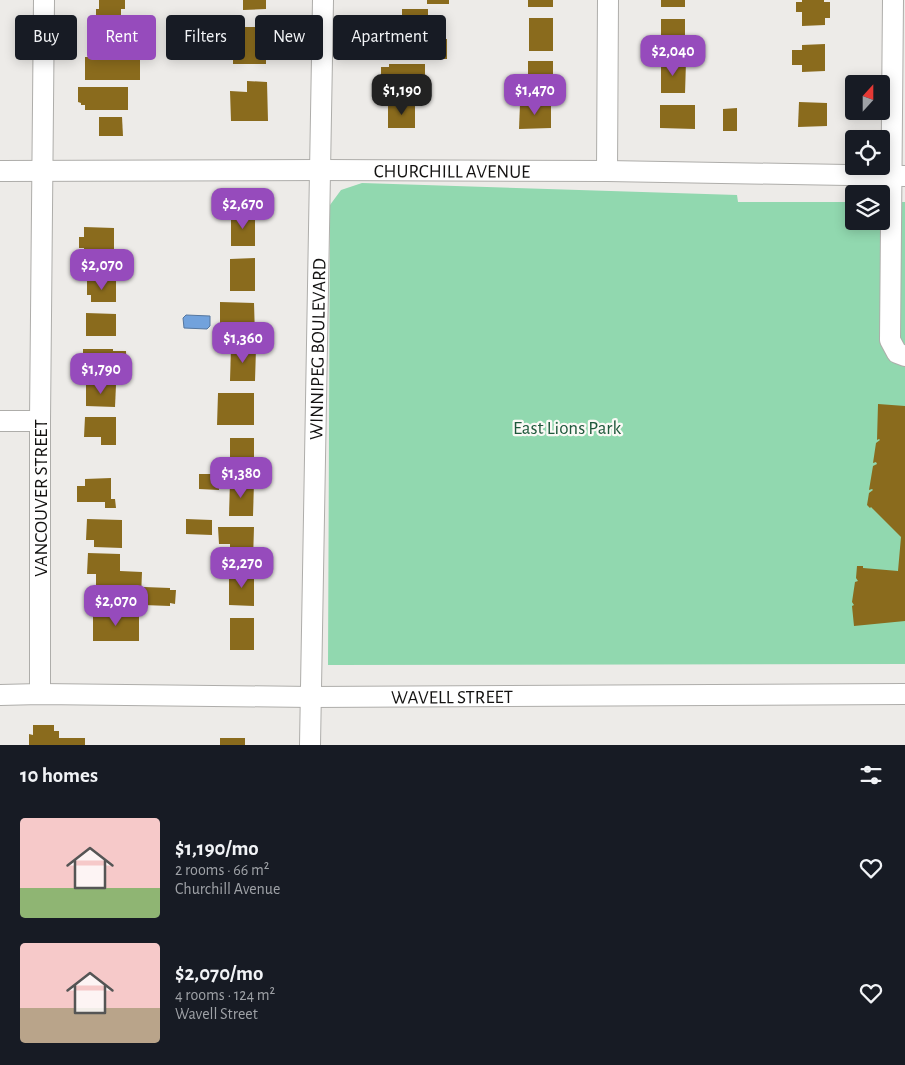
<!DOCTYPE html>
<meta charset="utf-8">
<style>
body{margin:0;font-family:"Alegreya Sans",sans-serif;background:#20242c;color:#f1f3f6;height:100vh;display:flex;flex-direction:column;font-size:19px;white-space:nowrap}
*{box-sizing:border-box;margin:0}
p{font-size:16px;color:#9ea1a6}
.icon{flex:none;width:28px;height:28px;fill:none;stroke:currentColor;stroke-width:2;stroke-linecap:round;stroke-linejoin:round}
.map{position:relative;height:745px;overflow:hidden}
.side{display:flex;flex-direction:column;background:#171b24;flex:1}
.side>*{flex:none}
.banner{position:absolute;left:15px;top:15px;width:500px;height:45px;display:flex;gap:10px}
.needle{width:32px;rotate:21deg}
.controls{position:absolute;left:845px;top:75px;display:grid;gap:10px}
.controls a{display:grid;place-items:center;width:45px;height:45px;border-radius:5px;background:#171b24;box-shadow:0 2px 12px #0003;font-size:25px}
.price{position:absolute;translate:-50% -42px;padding:0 11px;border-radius:10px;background:#964bbc;color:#fff;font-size:16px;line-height:32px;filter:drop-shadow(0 1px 2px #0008)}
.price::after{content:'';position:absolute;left:50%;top:30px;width:15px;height:11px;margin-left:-8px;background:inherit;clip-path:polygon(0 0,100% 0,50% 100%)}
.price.on{background:#222;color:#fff}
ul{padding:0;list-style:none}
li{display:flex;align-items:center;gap:15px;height:125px;padding:0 20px}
li span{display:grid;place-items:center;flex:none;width:140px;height:100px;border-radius:5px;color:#555}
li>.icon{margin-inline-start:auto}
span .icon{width:60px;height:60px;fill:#fffc;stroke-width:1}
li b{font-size:21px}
h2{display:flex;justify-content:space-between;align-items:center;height:60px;padding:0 20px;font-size:21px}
.chip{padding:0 18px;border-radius:5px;background:#171b24;box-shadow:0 2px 12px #0003;font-size:18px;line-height:45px}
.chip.on{background:#964bbc;color:#fff}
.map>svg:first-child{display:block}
</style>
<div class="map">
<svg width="905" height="745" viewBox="0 0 905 745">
<rect width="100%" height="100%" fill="#edebe8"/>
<path fill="#91d8af" d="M362,183l375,12 1,7h116v19h27v-19h24v462l-577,1 2,-460 11,-15z"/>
<path fill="#72a2dc" stroke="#56779f" d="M186,315l24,1v10l-3,3 -23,-1 -1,-10z"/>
<g fill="#8a6b1d">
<path d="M99,0h26v9h-4v16h-25v-16h3z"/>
<path d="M243,0h23v9l-23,1z"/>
<rect x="427" y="0" width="22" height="4"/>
<rect x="528" y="0" width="25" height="7"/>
<rect x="661" y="0" width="24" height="7"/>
<path d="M802,0h22v2h6v16h-5v7l-23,1v-14h-6v-10h6z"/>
<path d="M402,9h26v22h-6v11h-34v-8h-9v-19h23z"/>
<rect x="529" y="18" width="24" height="33"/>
<rect x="661" y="19" width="24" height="31"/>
<path d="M238,27h23v16h9v8l-4,-1v14h-33v-21h12v-5h-7z"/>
<path d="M140,35v45h-55v-23h16v-21z"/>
<path d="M425,39h22v20h-23z"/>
<path d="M825,44v27l-23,1v-7h-10v-15h10v-5z"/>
<path d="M528,61h25v31l-25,1z"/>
<path d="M661,61h25l-1,32h-24z"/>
<path d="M389,64h36v23l-36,1v-7h-8v-14h8z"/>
<path d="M247,81l20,1 1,39h-37l-1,-30 17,1z"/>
<path d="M78,87h50v23h-43v-5h-4v-2l-3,-1z"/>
<path d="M799,102l28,1v23l-29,1z"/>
<rect x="388" y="103" width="27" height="25"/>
<path d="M520,104h31v24l-32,1z"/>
<path d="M660,105h35v24l-35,-1z"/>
<path d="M737,108v23h-14v-22z"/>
<path d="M99,117h23l1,19h-24z"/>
<rect x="231" y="214" width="24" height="32"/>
<path d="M84,227l30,1v23h-30v-3h-5v-11h5z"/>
<path d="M255,258v33h-25v-32z"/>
<path d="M87,280l29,1v21h-25v-7h-4z"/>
<path d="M220,302l34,1 1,33h-25v-12l-10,-1z"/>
<path d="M86,313l30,1v22h-30z"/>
<path d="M231,347l25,1 -1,33h-25z"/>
<path d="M83,349h30v2h13l1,28h-10v-7h-34z"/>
<path d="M86,384l30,1 -1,22 -29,-1z"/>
<path d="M218,393h36v32h-37z"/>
<path d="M878,404l27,2v215l-51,5 -2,-20 2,-1 -2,-3 3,-20 3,-1 -2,-3 1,-12h6v2l35,3 3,-34 -30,-30 -1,1 -3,-3 2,-12 4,-3 -1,-1 -3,1 4,-24 4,-2 -1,-2 -3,1 3,-20 4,-3 -1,-1 -2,1z"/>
<path d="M85,417h31v28h-15v-8h-17z"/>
<path d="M230,438h24v33l-24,-1z"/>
<path d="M199,474h21l-1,16 -20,-1z"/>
<path d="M111,478v21h4l1,9h-11v-6h-28v-16h8v-7z"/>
<path d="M230,481l24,1 -1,34h-24z"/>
<path d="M87,519l35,1v28l-28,-1v-7h-8z"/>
<path d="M186,519l26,1v15l-26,-1z"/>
<path d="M218,527h36l-1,33h-23v-16h-11z"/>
<path d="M88,553l32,1v17l22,1 -1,25 -45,-1v-22h-9z"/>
<path d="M229,572l25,1v33l-25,-1z"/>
<path d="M144,587l26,1v2h6l-1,14 -5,-1v3l-27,-1z"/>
<path d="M93,612l46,1v28h-46z"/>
<rect x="230" y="618" width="24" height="32"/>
<path d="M33,725h21v6h5v7h26v7h-56v-11l4,1z"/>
<rect x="220" y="738" width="25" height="7"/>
</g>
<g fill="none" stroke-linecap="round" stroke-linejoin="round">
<defs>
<g id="minor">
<path d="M893,0l-3,340 7,13 8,3"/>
<path id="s1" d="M0,171l321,-1 286,1 298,5"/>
<path d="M607,171l1,-171"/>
<path d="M0,421h40"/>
<path id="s2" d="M40,694v-273l4,-421"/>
<path id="s3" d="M0,695l40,-1 271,3 594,-3"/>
<path id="s4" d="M310,745l13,-745"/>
</g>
</defs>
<use href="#minor" stroke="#aeadaa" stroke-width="22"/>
<use href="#minor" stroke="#fff" stroke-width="20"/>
</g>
<g text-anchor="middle" stroke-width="4.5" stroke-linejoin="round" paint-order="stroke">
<g font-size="19" fill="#131211" stroke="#faf9f5">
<text dy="7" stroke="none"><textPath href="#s1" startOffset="452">CHURCHILL AVENUE</textPath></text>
<text dy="7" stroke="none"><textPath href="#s4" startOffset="396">WINNIPEG BOULEVARD</textPath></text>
<text dy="7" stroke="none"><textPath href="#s2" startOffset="196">VANCOUVER STREET</textPath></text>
<text dy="7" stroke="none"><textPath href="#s3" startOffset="452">WAVELL STREET</textPath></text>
</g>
<g font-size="19" fill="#1e583b" stroke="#faf9f5">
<text x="567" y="434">East Lions Park</text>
</g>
</g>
</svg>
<div class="controls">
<a><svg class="needle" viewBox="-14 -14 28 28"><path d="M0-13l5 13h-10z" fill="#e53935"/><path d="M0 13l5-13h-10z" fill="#9ea1a6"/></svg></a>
<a><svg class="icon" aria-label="locate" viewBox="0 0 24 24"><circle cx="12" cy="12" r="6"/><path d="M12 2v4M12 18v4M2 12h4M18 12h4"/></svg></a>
<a><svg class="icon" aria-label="layers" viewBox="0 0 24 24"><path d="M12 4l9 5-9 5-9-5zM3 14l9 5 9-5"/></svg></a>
</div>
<b class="price" style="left:673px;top:77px">$2,040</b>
<b class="price on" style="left:402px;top:116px">$1,190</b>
<b class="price" style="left:535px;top:116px">$1,470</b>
<b class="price" style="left:243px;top:230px">$2,670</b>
<b class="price" style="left:102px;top:291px">$2,070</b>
<b class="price" style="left:243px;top:364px">$1,360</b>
<b class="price" style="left:101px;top:395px">$1,790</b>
<b class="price" style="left:241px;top:499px">$1,380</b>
<b class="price" style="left:242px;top:589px">$2,270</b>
<b class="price" style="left:116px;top:627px">$2,070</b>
<div class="banner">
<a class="chip">Buy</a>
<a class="chip on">Rent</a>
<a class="chip">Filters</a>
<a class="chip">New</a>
<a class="chip">Apartment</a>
</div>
</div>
<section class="side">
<h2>10 homes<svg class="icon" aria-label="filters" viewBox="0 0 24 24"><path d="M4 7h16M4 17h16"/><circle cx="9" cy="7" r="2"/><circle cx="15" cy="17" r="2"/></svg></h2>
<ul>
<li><span style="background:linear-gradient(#f6c9c9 70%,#8fb573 0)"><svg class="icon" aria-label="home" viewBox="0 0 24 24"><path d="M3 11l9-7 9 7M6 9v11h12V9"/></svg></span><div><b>$1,190/mo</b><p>2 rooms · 66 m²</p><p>Churchill Avenue</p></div><svg class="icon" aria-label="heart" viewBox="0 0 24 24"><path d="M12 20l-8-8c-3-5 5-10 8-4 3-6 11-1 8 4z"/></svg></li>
<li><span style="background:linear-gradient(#f6c9c9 65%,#b9a48a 0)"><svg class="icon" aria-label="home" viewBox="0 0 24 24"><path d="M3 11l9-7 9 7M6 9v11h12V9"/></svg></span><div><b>$2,070/mo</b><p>4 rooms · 124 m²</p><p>Wavell Street</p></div><svg class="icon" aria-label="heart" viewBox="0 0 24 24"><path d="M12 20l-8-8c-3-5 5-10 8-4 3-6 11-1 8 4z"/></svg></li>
</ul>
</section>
